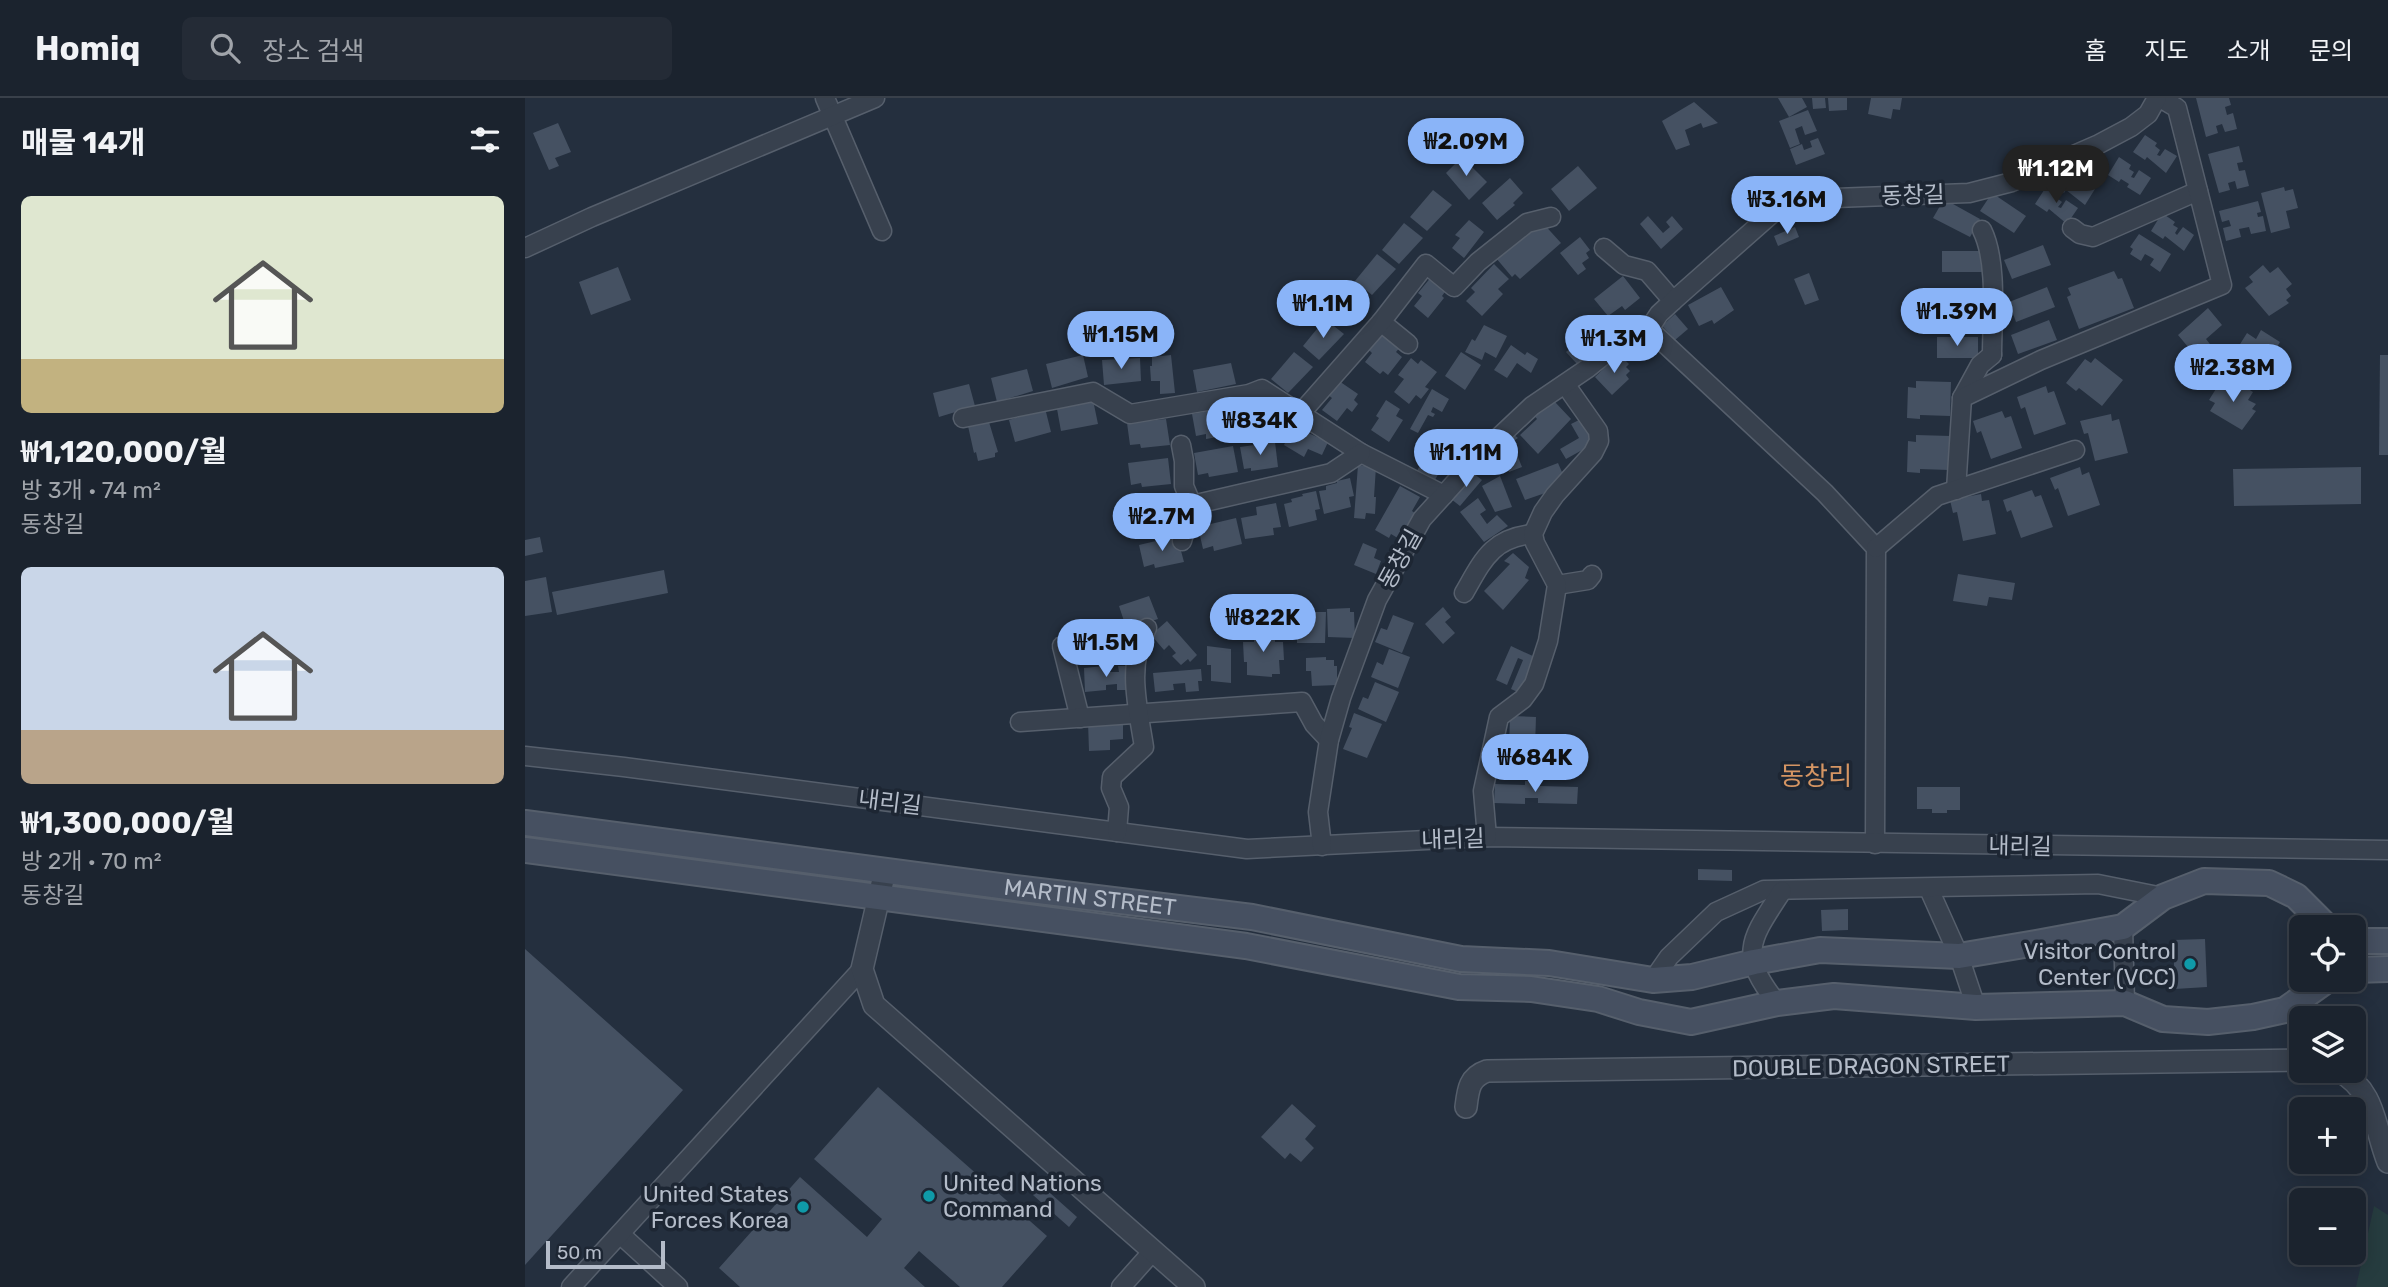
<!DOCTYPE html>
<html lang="ko">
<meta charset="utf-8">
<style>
body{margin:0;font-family:Rubik,"Noto Sans KR",sans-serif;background:#242b36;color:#f1f3f6;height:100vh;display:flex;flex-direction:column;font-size:26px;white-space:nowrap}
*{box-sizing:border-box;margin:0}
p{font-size:23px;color:#a0a4aa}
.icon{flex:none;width:38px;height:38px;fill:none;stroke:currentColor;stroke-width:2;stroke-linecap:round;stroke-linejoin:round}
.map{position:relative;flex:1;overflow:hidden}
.panel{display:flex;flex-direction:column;background:#1b232e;width:525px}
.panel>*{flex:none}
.tools{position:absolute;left:1764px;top:817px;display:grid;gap:14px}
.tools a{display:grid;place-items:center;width:77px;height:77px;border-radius:10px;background:#1b232e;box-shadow:0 4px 18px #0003,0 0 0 2px #39404a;font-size:35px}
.scale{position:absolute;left:21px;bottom:18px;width:119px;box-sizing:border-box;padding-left:7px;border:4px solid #b4bcc9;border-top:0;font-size:19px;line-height:24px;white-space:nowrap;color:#b4bcc9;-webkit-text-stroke:5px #1d2633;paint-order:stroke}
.price{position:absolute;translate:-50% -60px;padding:0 16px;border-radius:24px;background:#8ab4f8;color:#111;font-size:23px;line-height:46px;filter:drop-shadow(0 2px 4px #0008)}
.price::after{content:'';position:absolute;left:50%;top:42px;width:21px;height:16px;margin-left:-10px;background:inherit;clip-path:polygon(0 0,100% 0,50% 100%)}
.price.selected{background:#222;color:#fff}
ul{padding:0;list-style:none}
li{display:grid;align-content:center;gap:14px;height:371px;padding:0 21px}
li span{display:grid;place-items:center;height:217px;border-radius:10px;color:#555}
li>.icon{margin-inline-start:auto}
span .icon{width:126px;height:126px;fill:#fffc;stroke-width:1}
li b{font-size:30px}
h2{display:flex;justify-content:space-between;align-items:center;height:84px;padding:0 21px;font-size:30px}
header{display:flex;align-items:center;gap:42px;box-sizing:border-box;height:98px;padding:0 35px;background:#1b232e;border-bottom:2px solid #39404a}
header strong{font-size:33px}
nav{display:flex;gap:38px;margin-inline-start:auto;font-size:24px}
.search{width:490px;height:63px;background:#242b36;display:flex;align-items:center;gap:18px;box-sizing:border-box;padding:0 24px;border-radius:10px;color:#a0a4aa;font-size:26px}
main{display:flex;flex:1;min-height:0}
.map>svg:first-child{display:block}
</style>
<header>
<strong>Homiq</strong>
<div class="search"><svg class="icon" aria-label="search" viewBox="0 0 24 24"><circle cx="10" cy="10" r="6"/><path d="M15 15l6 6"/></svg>장소 검색</div>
<nav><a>홈</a><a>지도</a><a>소개</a><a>문의</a></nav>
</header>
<main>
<section class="panel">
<h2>매물 14개<svg class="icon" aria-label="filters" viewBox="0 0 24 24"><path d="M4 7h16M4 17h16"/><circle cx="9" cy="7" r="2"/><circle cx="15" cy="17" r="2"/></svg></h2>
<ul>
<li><span style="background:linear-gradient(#dfe7d0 75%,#c2b280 0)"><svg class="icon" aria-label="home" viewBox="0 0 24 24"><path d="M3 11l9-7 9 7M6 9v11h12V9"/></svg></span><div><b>₩1,120,000/월</b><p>방 3개 · 74 m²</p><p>동창길</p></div></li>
<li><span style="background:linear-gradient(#c9d6e8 75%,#b9a48a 0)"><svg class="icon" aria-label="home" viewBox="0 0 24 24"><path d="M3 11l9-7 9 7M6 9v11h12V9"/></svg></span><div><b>₩1,300,000/월</b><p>방 2개 · 70 m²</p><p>동창길</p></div></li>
</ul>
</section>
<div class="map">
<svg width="1863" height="1189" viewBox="0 0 1863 1189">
<rect width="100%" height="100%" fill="#242f3e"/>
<path fill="#263c3f" d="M1849,1108l14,9v72h-32z"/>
<g fill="#455162">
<path d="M1253,0h24l5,9 -18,10z"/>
<path d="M1287,0h13l1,10 -13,1z"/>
<path d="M1303,0h19v12l-18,1z"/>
<path d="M1346,0h31l-2,12 -7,-1 -2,10 -23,-5z"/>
<path d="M1671,0h33l2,7 -6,2 2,8 6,-2 4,16 -12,3 -3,-8 -6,2 2,7 -12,4z"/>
<path d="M1169,4l24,21 -15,5 -2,-5 -16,7 5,15 -14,5 -14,-29z"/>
<path d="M1283,12l9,21 -12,4 -3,-9 -7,3 5,15 -10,4 -11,-27z"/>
<path d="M33,25l13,29 -16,6 4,8 -10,4 -16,-37z"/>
<path d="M1620,37l12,8 -2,3 5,4 -3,5 3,1 5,-7 12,7 -11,17 -19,-16 -2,3 -12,-8z"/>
<path d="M1293,40l7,16 -29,11 -6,-16 12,-5 2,6 8,-3 -2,-6z"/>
<path d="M1714,48l4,16 -6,1 2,8 6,-1 4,16 -12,3 -2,-8 -7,2 2,7 -11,3 -11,-39z"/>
<path d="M937,59l25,25 -18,18 -23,-27z"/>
<path d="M1594,59l12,8 -2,4 5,3 -3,5 3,1 5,-8 12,8 -11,17 -13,-8 2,-3 -8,-5 -2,3 -11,-7z"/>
<path d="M1053,68l19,22 -28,23 -18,-22z"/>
<path d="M1538,70l13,8 -2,3 5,3 -3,5 2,2 5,-8 12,8 -10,16 -19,-15 -2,3 -12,-8z"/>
<path d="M985,80l13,15 -10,10 2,2 -18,15 -15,-17z"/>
<path d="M1521,89l13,8 -2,3 5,4 -4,5 3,1 5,-8 12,8 -11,16 -18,-15 -2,3 -12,-8z"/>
<path d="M1759,89l1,4 8,-2 5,19 -12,3 4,17 -19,5 -10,-40z"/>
<path d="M908,92l19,15 -25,26 -17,-14z"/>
<path d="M1467,95l34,23 -12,17 -34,-22z"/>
<path d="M1419,101l36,20 -10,18 -37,-19z"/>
<path d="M1733,103l3,11 -4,1 1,4 5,-1 3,15 -15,3 -2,-7 -10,2 2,8 -15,4 -3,-13 8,-2 -2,-6 -7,2 -3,-11z"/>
<path d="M1637,115l13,9 -2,3 5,3 -3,5 2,2 6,-8 11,8 -10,16 -19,-15 -2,3 -12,-8z"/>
<path d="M1123,118l15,17 7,-6 -4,-5 6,-6 11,13 -22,20 -21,-25z"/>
<path d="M944,122l15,12 -20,26 -12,-10 8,-10 -5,-3z"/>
<path d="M1016,123l20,22 -41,36 -5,-5 -3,3 -16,-19 17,-15 2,2z"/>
<path d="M879,125l19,15 -24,26 -17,-14z"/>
<path d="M1270,129l4,10 -21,9 -4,-10z"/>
<path d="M1614,136l32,20 -11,18 -10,-7 4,-6 -9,-5 -4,7 -11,-7 3,-5 -3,-2z"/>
<path d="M1055,139l10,13 -4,3 3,5 -7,5 4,6 -8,6 -18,-22z"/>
<path d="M1518,147l8,20 -39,14 -8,-19z"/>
<rect x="1417" y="153" width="41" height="21"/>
<path d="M852,156l19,15 -24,26 -17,-14z"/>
<path d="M969,166l15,15 -11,10 5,5 -21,22 -16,-15 9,-9 -4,-4z"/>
<path d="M1738,167l7,8 8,-6 14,17 -6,5 5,7 -5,4 3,3 -20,13 -24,-28 8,-6 -4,-5z"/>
<path d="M93,169l13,33 -40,15 -12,-33z"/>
<path d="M1589,173l4,8 4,-1 12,30 -55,21 -12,-32 4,-2 -3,-7z"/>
<path d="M1284,175l10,27 -14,5 -11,-26z"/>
<path d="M907,178l15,13 -5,7 2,2 -16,20 -14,-12 8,-10 -4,-3z"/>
<path d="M1098,178l17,22 -15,12 -3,-4 -14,10 -14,-17z"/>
<path d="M821,185l19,16 -24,26 -17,-14z"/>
<path d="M1196,189l13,23 -20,14 -2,-4 -13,6 -11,-21z"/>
<path d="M1522,189l8,20 -39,15 -7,-20z"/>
<rect x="1415" y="196" width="42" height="21"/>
<path d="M1683,210l14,17 -16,14 7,9 -14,12 -21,-25z"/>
<path d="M1150,216l13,15 -13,11 -13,-14z"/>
<path d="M800,221l19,15 -25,26 -16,-14z"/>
<path d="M1524,222l8,20 -39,14 -7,-19z"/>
<path d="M1075,225l10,12 -33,29 -11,-12z"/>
<path d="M959,227l23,11 -11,22 -11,-6 -3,8 -17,-8 7,-13 3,2z"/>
<path d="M1736,232l19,12 -4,7 7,5 -3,5 4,2 -15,18 -32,-18 6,-8 -6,-4 10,-16 9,6z"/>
<path d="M858,234l18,14 -5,6 6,5 -14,18 -5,-4 -3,3 -15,-12 7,-9 -3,-3z"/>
<rect x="1412" y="239" width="41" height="21"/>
<path d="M986,247l14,10 2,-3 11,7 -7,14 -14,-10 -10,15 -13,-8z"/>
<path d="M769,254l19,15 -25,26 -17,-14z"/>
<path d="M936,254l20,13 -16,25 -20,-14z"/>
<path d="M1094,256l10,10 -3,3 4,4 -4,4 3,4 -17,16 -17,-18z"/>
<path d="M558,257l5,22 -36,11 -6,-24z"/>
<path d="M646,257l4,38 -15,1v-13h-9l-1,-15h2v-9z"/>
<path d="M1855,257h8v100h-9z"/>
<path d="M615,260l1,23 -37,4 -2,-25z"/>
<path d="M886,260l7,6 3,-4 16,12 -12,15 4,2 -8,10 -5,-4 -7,9 -15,-12 10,-13 -6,-4z"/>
<path d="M1570,260l28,22 -21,26 -23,-18 -3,3 -10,-8 19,-24 6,4z"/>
<path d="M706,265l5,21 -39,8 -4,-22z"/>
<path d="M502,271l6,22 -36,11 -6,-24z"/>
<path d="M1709,282l19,12 -5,8 8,4 -4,5 4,2 -14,19 -32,-19 5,-8 -6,-3 10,-16 9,5z"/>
<path d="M814,283l19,13 -4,6 4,4 -6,8 -5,-4 -10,13 -15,-11 10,-12 -4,-3z"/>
<path d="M1391,283l35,1 -1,34 -30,-1v4l-13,-1 1,-31 8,1z"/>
<path d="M444,286l6,22 -36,11 -6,-24z"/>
<path d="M1521,288l2,7 6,-2 12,33 -32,11 -9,-28 -4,2 -4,-12z"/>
<path d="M907,291l17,10 -7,13 -9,-5 -2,5 4,2 -2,3 -5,-2 -10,18 -8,-4z"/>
<path d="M568,302l5,24 -37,7 -4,-22z"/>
<path d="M861,302l14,9 -4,7 7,4 -14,22 -18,-12 8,-12 -3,-2z"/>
<path d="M1030,304l16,17 -33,35 -18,-19 17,-16 -4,-5z"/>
<path d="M746,305l5,25 -30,5 -1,-3 -7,1 -4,-21z"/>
<path d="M706,309l4,27 -29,5v-5l-10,2 -4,-22z"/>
<path d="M520,310l6,24 -36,10 -6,-22z"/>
<path d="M1477,313l3,7 6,-2 11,32 -31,11 -10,-28 -4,2 -4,-12z"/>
<path d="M1586,316l1,7 7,-2 9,34 -33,8 -7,-28 -4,1 -4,-13z"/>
<path d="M641,321l4,26 -29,3 -1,-4 -10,1 -3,-22z"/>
<path d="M1056,321l14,24 -29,16 -6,-10 19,-11 -8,-14z"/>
<path d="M464,324l9,30 -3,1v4l-17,4 -2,-9 -2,1 -6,-27z"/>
<path d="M768,328l35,16 -6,13 -14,-6 -4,8 -20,-12z"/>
<path d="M988,336l5,4 -6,4 10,25 -13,5 -8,-25z"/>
<path d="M1391,337l35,1 -2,34 -29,-1v4l-13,-1 1,-31 8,1z"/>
<path d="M750,344l3,25 -27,4v-3l-7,1 -4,-22z"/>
<path d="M708,348l5,26 -29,5 -1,-4 -10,2 -4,-22z"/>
<path d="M911,349l28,14 -2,2 -11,-5 -5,9 -8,-4 -2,4 5,2 -6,11 -18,-9 6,-12 6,2z"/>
<path d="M643,360l3,26 -29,3 -1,-4 -10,2 -3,-22z"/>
<path d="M1033,365l7,16 -14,12 -26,9 -9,-21z"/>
<path d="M833,367l18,2 -2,30h2l-1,17 -9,-1 -1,6 -11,-1z"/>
<path d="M1555,369l2,8 7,-3 11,33 -32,11 -10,-28 -3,2 -5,-12z"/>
<path d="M1836,369v37l-127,2 -1,-37z"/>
<path d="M948,375l9,7 -22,26 -9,-7z"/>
<path d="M975,378l12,31 -17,5 -13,-26z"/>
<path d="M825,380l4,18 -5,1 2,10 -27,7 -5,-23 7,-1v-4l11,-3v-2z"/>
<path d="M875,388l20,11 -8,14 4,3 -15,26 -10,-6 -2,4 -14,-8z"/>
<path d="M1507,392l3,7 6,-2 12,32 -32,11 -10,-28 -4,2 -4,-12z"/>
<path d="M791,393l4,18 -5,1 2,10 -28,7 -5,-23 8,-2 -1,-3 12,-3 -1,-2z"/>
<path d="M1456,396l1,7 7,-1 7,34 -33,7 -6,-29 -4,1 -3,-13z"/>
<path d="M953,400l8,12 -6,4 7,10 10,-9 11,11 -24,16 -24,-30z"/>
<path d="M647,402l3,27 -29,3 -1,-4 -10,1 -3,-22z"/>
<path d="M751,405l5,24 -8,1 1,7 -29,4 -4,-21 16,-3 -1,-8z"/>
<path d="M711,420l6,26 -28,7 -1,-5 -10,3 -5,-22z"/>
<path d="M652,438l7,26 -29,6 -1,-4 -10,3 -5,-22z"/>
<path d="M15,439l3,15 -18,4v-16z"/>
<path d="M838,445l14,6 -3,9 7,3 -5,13 -22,-9z"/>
<path d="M988,455l16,14 -4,11 4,2 -26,30 -19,-19 26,-27 -6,-3z"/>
<path d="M139,472l4,23 -111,22 -5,-23z"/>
<path d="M1433,476l57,9 -3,17 -23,-3 -2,9 -34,-5z"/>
<path d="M21,479l6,35 -27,4v-35z"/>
<path d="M624,498l9,23 -19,6 -1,-2 -12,4 -7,-21z"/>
<path d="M918,509l8,10 -6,5 10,11 -12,11 -18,-20z"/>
<path d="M825,510v4h4l1,26 -27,-1 -1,-28z"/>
<path d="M781,514h20l-1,31h-28v-28h9z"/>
<path d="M868,517l21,8 -12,30 -27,-11 6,-14 6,2z"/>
<path d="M642,523l30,34 -7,7 -2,-3 -7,6 -9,-9 4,-3 -7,-8 -5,5 -13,-15z"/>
<path d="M568,525l43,11 -8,30 -33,-9 1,-4 -10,-2z"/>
<path d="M729,529h14v4h7v11h8l1,18h-5l1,14h-8v3l-25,-2v-13h-3l-1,-20h11z"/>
<path d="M682,548l24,3v34l-20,-2v-16h-4z"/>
<path d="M986,548l24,11 -15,36 -9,-4 12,-29 -5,-2 -11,27 -11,-5z"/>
<path d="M864,551l21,8 -12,31 -27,-11 6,-15 6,3z"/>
<path d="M801,559v3h8v6h3v19l-25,1 -1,-15h-5v-13z"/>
<path d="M579,568l3,6h12l-1,-6h11v24h-12v-6l-11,1v5l-21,2 -1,-24z"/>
<path d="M676,571l1,12h-4l1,10 -13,1 -1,-9 -12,1 1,6 -19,2 -2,-19z"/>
<path d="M850,584l24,10 -13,30 -28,-13 5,-12 5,2z"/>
<path d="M829,615l28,11 -15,34 -24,-9 9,-21 -3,-1z"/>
<path d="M985,618l26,1 -1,30 -26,-1z"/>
<path d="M598,623v18l-13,1v10l-21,1 -1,-29z"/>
<path d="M1000,683h15v5l38,1 -1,17 -39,-1v-5h-13v6l-31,-1 1,-19 30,1z"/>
<path d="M1392,689h43v23h-13v3h-15v-4h-15z"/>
<path d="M1173,771l34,1v11l-34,-1z"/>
<path d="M1323,811v21l-26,1 -1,-21z"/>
<path d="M1680,841l2,48 -32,2 -2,-49z"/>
<path d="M0,851l158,141 -158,175z"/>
<path d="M353,989l169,149 -45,51h-42l-41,-36 -15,17 21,19h-185l-21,-19 81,-91 67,60 15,-18 -68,-60z"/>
<path d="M767,1006l24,22 -11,13 9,9 -13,14 -11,-9 -5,6 -24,-22z"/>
<path d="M516,1087l36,32 -8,10 -36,-32z"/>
</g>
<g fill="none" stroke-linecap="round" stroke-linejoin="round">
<defs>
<g id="minor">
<path d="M300,0l57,133"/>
<path d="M1547,130l8,6 13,3 105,-46"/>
<path d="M1457,132c16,32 10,89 10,125"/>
<path d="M0,150l67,-31 283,-119"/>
<path d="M1079,150l20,17 23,6 26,30"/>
<path d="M856,224l27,22"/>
<path d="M1124,231l176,164 51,55 -1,296"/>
<path d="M1437,300l18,-33 12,-10"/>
<path d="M775,316l81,-92 45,-58 28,23 24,-25 49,-39 24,-6"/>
<path d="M438,320l130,-26 37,22 119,-20 13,-5 99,64 83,42"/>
<path d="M656,347l3,16v25l8,19 139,-32 30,-20"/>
<path d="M1431,392l6,-92 79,-38 181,-75 -45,-177 -17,-10"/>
<path d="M657,443l10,-36"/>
<path d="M1351,450l61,-52 138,-46"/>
<path d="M1032,487l31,-5 4,-5"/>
<path d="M939,495c19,-33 28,-55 69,-59"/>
<path d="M537,548l18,72"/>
<path d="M495,624l282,-20 12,22 15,16"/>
<path d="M0,658l99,11 623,82 240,-12 901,13"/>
<path d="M592,734l2,-25 -8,-19 1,-11 32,-30c-6,-39 -18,-83 3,-119"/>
<path d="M962,739l-4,-46 16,-74 24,-18 11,-15 14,-43 9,-56 -22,-42 -2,-9 10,-22 12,-17 38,-42 6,-12 -1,-10 -33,-47"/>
<path d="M797,748l-4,-34 11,-72 12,-42 36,-98 45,-81 58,-64 52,-49 56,-38 32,-26 29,-13 10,-15 14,-13 103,-91 32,-11 161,-6 43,-11 87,-38 32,-17 17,-13 9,-16"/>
<path d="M1404,791l30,67 17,51"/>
<path d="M1598,829l2,76"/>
<path d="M1128,882l16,-23 47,-45 48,-22 334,-6 65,13"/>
<path d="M1252,905c-40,-50 -26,-64 5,-112"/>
<path d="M95,1136l58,53"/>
<path d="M46,1189l291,-318"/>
<path d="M596,1189l32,-36"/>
</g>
<g id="tertiary">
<path d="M360,773l-23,98 12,36 320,282"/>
<path d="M1814,973c37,20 35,56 49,91"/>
<path d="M941,1009c2,-17 3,-30 21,-36l814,-11"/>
</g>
<g id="secondary">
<path id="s1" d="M0,725l498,66 229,28 209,42 88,4 104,17 39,-3 62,-15 66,-12 139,6 77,-13 87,-16 40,-30 41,-16 65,2 27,13 32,32"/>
<path d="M0,752l721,96 213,41 72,2 67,10 41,13 52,10 86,-19 57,-7 142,11 149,-4 38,16 45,3 45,-5 32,-7 42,-30"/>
<path d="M1829,843h34"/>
<path d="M1829,872l34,-1"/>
</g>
</defs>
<use href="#minor" stroke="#565f6c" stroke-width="21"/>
<use href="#tertiary" stroke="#565f6c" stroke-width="24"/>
<use href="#secondary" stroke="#565f6c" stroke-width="28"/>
<use href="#minor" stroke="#38414e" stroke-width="18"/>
<use href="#tertiary" stroke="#38414e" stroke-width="21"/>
<use href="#secondary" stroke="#465061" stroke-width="24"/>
</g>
<g fill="#0f9aa8" stroke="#1d2633" stroke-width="2.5">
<circle cx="1665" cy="866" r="7"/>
<circle cx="404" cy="1098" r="7"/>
<circle cx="278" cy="1109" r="7"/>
</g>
<g text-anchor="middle" stroke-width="7" stroke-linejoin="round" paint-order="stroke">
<g font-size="23" fill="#b4bcc9" stroke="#1d2633">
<text transform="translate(1388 97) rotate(-2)" y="8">동창길</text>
<text transform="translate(875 461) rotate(-61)" y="8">동창길</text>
<text transform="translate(365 704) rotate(7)" y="8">내리길</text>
<text transform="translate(928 741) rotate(-2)" y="8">내리길</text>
<text transform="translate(1495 748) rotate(1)" y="8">내리길</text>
<text dy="8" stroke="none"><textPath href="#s1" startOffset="570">MARTIN STREET</textPath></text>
<text transform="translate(1346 968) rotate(-1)" y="8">DOUBLE DRAGON STREET</text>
</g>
<g font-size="23" fill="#b4bcc9" stroke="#1d2633" text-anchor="end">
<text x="1651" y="861">Visitor Control<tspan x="1651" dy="26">Center (VCC)</tspan></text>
<text x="418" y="1093" text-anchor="start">United Nations<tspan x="418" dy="26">Command</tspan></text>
<text x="264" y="1104">United States<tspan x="264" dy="26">Forces Korea</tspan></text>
</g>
<g font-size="26" fill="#d59563" stroke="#1d2633">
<text x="1291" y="687">동창리</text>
</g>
</g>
</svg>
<div class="tools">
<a><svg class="icon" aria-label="locate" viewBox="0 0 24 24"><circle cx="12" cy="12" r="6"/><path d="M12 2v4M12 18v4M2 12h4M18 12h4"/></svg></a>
<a><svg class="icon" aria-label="layers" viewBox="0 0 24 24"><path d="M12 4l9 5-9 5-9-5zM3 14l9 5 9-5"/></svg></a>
<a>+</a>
<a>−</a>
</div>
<div class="scale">50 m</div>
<b class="price" style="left:941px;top:80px">₩2.09M</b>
<b class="price selected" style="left:1531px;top:107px">₩1.12M</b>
<b class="price" style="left:1262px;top:138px">₩3.16M</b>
<b class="price" style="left:798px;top:242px">₩1.1M</b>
<b class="price" style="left:1432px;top:250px">₩1.39M</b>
<b class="price" style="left:596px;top:273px">₩1.15M</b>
<b class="price" style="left:1089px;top:277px">₩1.3M</b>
<b class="price" style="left:1708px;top:306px">₩2.38M</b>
<b class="price" style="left:735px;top:359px">₩834K</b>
<b class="price" style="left:941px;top:391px">₩1.11M</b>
<b class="price" style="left:637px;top:455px">₩2.7M</b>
<b class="price" style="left:738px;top:556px">₩822K</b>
<b class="price" style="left:581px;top:581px">₩1.5M</b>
<b class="price" style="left:1010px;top:696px">₩684K</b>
</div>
</main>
